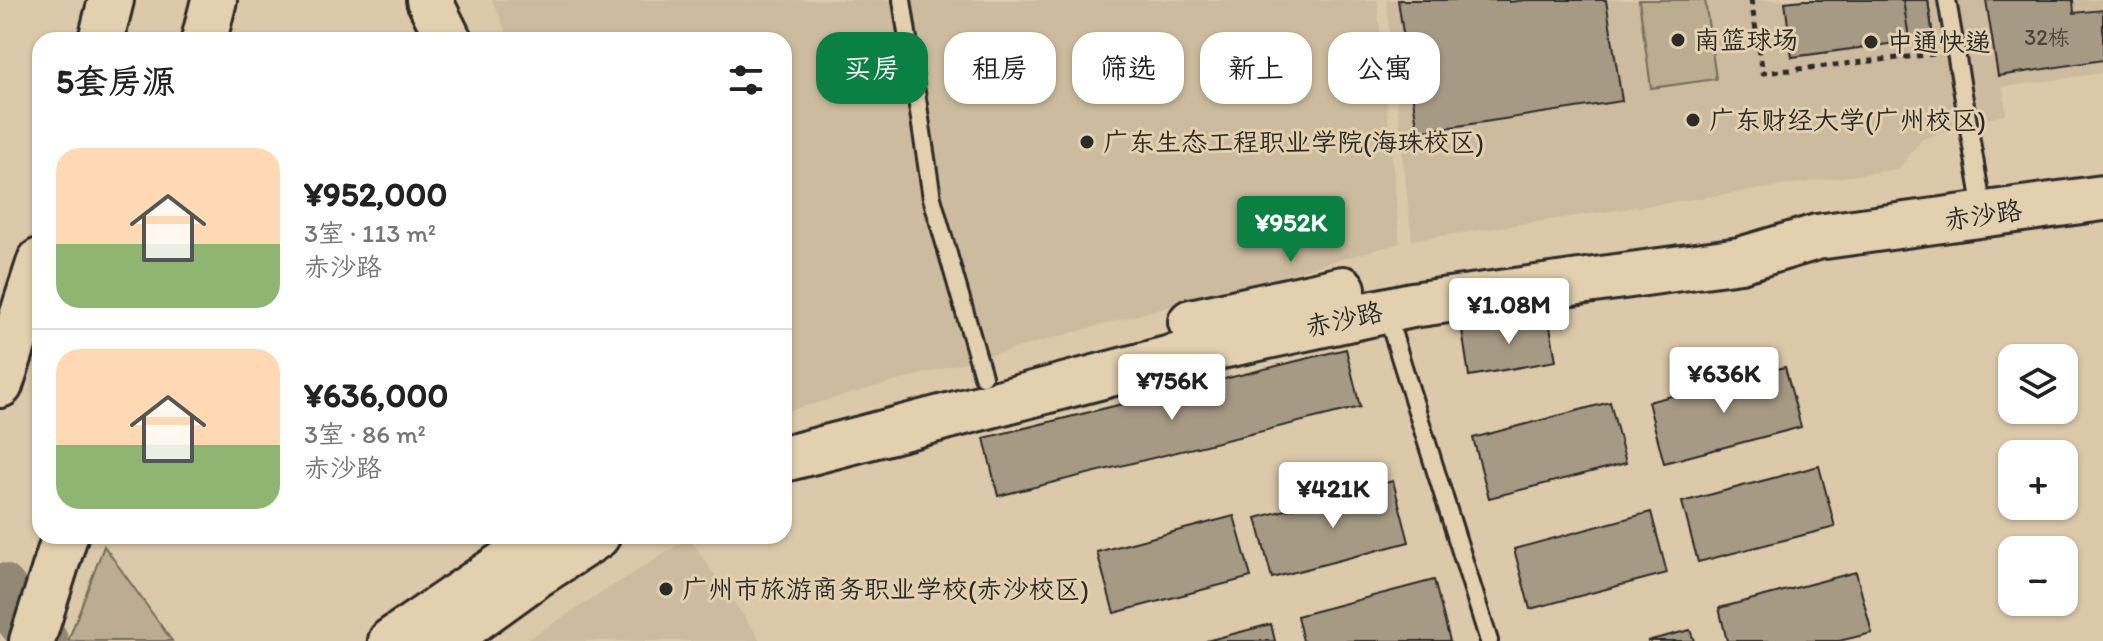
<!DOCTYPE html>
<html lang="zh">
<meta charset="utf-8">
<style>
body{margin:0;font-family:Itim,"LXGW WenKai TC",sans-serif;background:#f2f2f2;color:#222;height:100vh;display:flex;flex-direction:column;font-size:30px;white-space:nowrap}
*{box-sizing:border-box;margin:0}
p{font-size:26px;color:#767676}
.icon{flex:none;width:44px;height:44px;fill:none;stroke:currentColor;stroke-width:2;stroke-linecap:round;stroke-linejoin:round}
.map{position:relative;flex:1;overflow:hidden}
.side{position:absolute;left:32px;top:32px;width:760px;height:512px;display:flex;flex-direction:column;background:#fff;border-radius:24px;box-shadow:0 2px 6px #0004}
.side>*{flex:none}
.top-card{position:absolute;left:816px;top:32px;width:760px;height:72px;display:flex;gap:16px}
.controls{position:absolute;left:1998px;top:344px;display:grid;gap:16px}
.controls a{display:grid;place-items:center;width:80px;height:80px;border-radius:16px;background:#fff;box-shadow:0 2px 6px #0004;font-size:40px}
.price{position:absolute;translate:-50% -68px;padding:0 18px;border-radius:8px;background:#fff;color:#222;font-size:26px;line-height:52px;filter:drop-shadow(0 2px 4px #0008)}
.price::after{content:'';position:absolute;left:50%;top:48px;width:24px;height:18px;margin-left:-12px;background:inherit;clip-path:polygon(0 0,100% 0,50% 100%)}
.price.on{background:#0b8043;color:#fff}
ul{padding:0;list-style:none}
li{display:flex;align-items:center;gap:24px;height:200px;padding:0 24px}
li+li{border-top:2px solid #e0e0e0}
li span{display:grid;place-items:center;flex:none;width:224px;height:160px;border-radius:24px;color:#555}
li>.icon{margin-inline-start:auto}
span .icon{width:96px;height:96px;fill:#fffc;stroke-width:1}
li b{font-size:34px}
h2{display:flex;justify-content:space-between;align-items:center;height:96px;padding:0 24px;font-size:34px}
.chip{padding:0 28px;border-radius:24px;background:#fff;box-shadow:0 2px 6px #0004;font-size:28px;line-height:72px}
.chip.on{background:#0b8043;color:#fff}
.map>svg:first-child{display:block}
</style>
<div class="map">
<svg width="2103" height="641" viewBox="0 0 2103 641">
<rect width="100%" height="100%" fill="#dcc9a9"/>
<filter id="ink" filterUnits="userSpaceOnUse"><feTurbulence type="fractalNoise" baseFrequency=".0125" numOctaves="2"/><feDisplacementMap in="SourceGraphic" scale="16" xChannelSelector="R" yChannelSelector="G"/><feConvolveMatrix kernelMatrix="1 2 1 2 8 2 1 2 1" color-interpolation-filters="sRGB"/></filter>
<g filter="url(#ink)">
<g fill="#ccbb9e">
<path d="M492,0h885l23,243 -616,169v-372h-274z"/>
<path d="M1386,0h717v73l-100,14 3,27 -84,25 -24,30 -486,71z"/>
<path d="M689,538l72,103h-236z"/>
</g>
<g fill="#bbac92" stroke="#736c5e" stroke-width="2">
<path d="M1639,0h66l11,79 -65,9z"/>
<path d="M104,546l68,95h-104z"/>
</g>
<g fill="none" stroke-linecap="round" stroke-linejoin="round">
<path stroke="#938875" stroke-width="54" d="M0,590l41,51"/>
</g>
<g fill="#a79a84" stroke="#2b2b2b" stroke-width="2">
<path d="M1398,0h111v2l16,-2h81l16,101 -204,31z"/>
<path d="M1803,0h125l5,38 -141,19 -7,-55z"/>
<path d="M1903,0h25l5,38 -23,6z"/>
<path d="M1986,0h87l1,13 29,-3v50l-105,16z"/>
<path d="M1548,315l8,46 -87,15 -7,-46z"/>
<path d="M1346,349l14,58 -362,89 -14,-58z"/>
<path d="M1785,367l16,60 -137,36 -16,-61z"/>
<path d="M1610,402l16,61 -137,35 -16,-60z"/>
<path d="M1819,466l16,61 -137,35 -16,-60z"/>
<path d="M1393,481l16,61 -137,36 -16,-60z"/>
<path d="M1651,512l16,61 -137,36 -16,-60z"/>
<path d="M1234,516l17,61 -137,36 -17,-61z"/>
<path d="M1856,572l16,61 -33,8h-112l-8,-33z"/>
<path d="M1434,580l16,61h-147l-6,-25z"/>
<path d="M1271,624l4,17h-69z"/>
<path d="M1690,630l4,11h-47z"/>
</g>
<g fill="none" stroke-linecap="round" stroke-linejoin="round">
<defs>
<g id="lane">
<path d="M902,0l30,198 51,178"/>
<path d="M1947,0l36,211"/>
<path d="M1386,312l103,329"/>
</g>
<g id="secondary">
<path d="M429,0l20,40"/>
<path d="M1191,322l152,-33"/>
<path d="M784,459l414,-108 214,-46 328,-45 77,-23 286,-39"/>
<path d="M391,641l154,-105"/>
<path d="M445,641l93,-67 59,-38"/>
</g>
<g id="highway">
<path d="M101,40l10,-40"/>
<path d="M204,40l10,-40"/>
<path d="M0,385l40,-124"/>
<path d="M32,641l33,-105"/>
</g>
</defs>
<use href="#lane" stroke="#2b2b2b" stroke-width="22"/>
<use href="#secondary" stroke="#2b2b2b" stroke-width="50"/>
<use href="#highway" stroke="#2b2b2b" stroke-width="50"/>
<path stroke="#2b2b2b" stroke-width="5" stroke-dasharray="6 6" stroke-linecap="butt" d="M1751,0l12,73 172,-19"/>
<use href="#lane" stroke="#e3d0ae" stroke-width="16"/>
<use href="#secondary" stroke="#e3d0ae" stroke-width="44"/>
<use href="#highway" stroke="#e3d0ae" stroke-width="44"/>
</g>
</g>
<g fill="#2b2b2b" stroke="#e3d0ae" stroke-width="3">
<circle cx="1678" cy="40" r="8"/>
<circle cx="1871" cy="42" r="8"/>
<circle cx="1693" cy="120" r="8"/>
<circle cx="1087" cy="142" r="8"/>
<circle cx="666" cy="589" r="8"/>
</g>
<g text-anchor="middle" stroke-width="6" stroke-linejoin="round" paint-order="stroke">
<g font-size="22" fill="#4a4741">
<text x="2047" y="45">32栋</text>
</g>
<g font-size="26" fill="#2b2b2b" stroke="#e3d0ae" text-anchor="start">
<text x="1694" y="49">南篮球场</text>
<text x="1887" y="51">中通快递</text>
<text x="1709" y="129">广东财经大学(广州校区)</text>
<text x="1103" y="151">广东生态工程职业学院(海珠校区)</text>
<text x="682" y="598">广州市旅游商务职业学校(赤沙校区)</text>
</g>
<g font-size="26" fill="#2b2b2b" stroke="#e3d0ae">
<text transform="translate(1983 215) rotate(-8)" y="9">赤沙路</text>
<text transform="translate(1344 319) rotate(-12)" y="9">赤沙路</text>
</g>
</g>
</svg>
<div class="controls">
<a><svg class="icon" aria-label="layers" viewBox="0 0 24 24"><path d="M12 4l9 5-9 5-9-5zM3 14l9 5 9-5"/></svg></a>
<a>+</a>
<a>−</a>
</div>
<b class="price on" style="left:1291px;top:264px">¥952K</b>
<b class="price" style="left:1509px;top:346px">¥1.08M</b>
<b class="price" style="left:1724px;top:415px">¥636K</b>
<b class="price" style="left:1172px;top:422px">¥756K</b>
<b class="price" style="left:1333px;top:530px">¥421K</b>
<div class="top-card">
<a class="chip on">买房</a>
<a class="chip">租房</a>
<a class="chip">筛选</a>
<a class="chip">新上</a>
<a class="chip">公寓</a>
</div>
<section class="side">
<h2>5套房源<svg class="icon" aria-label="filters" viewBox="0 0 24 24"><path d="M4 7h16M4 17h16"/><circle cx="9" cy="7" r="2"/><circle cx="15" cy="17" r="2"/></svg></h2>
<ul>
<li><span style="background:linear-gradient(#ffd9b3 60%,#8fb573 0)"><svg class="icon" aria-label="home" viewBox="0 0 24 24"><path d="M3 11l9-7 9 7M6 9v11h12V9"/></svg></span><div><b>¥952,000</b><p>3室 · 113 m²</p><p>赤沙路</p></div></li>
<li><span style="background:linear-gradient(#ffd9b3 60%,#8fb573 0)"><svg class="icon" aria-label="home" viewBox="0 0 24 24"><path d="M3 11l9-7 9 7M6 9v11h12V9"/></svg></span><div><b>¥636,000</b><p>3室 · 86 m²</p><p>赤沙路</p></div></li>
</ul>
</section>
</div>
